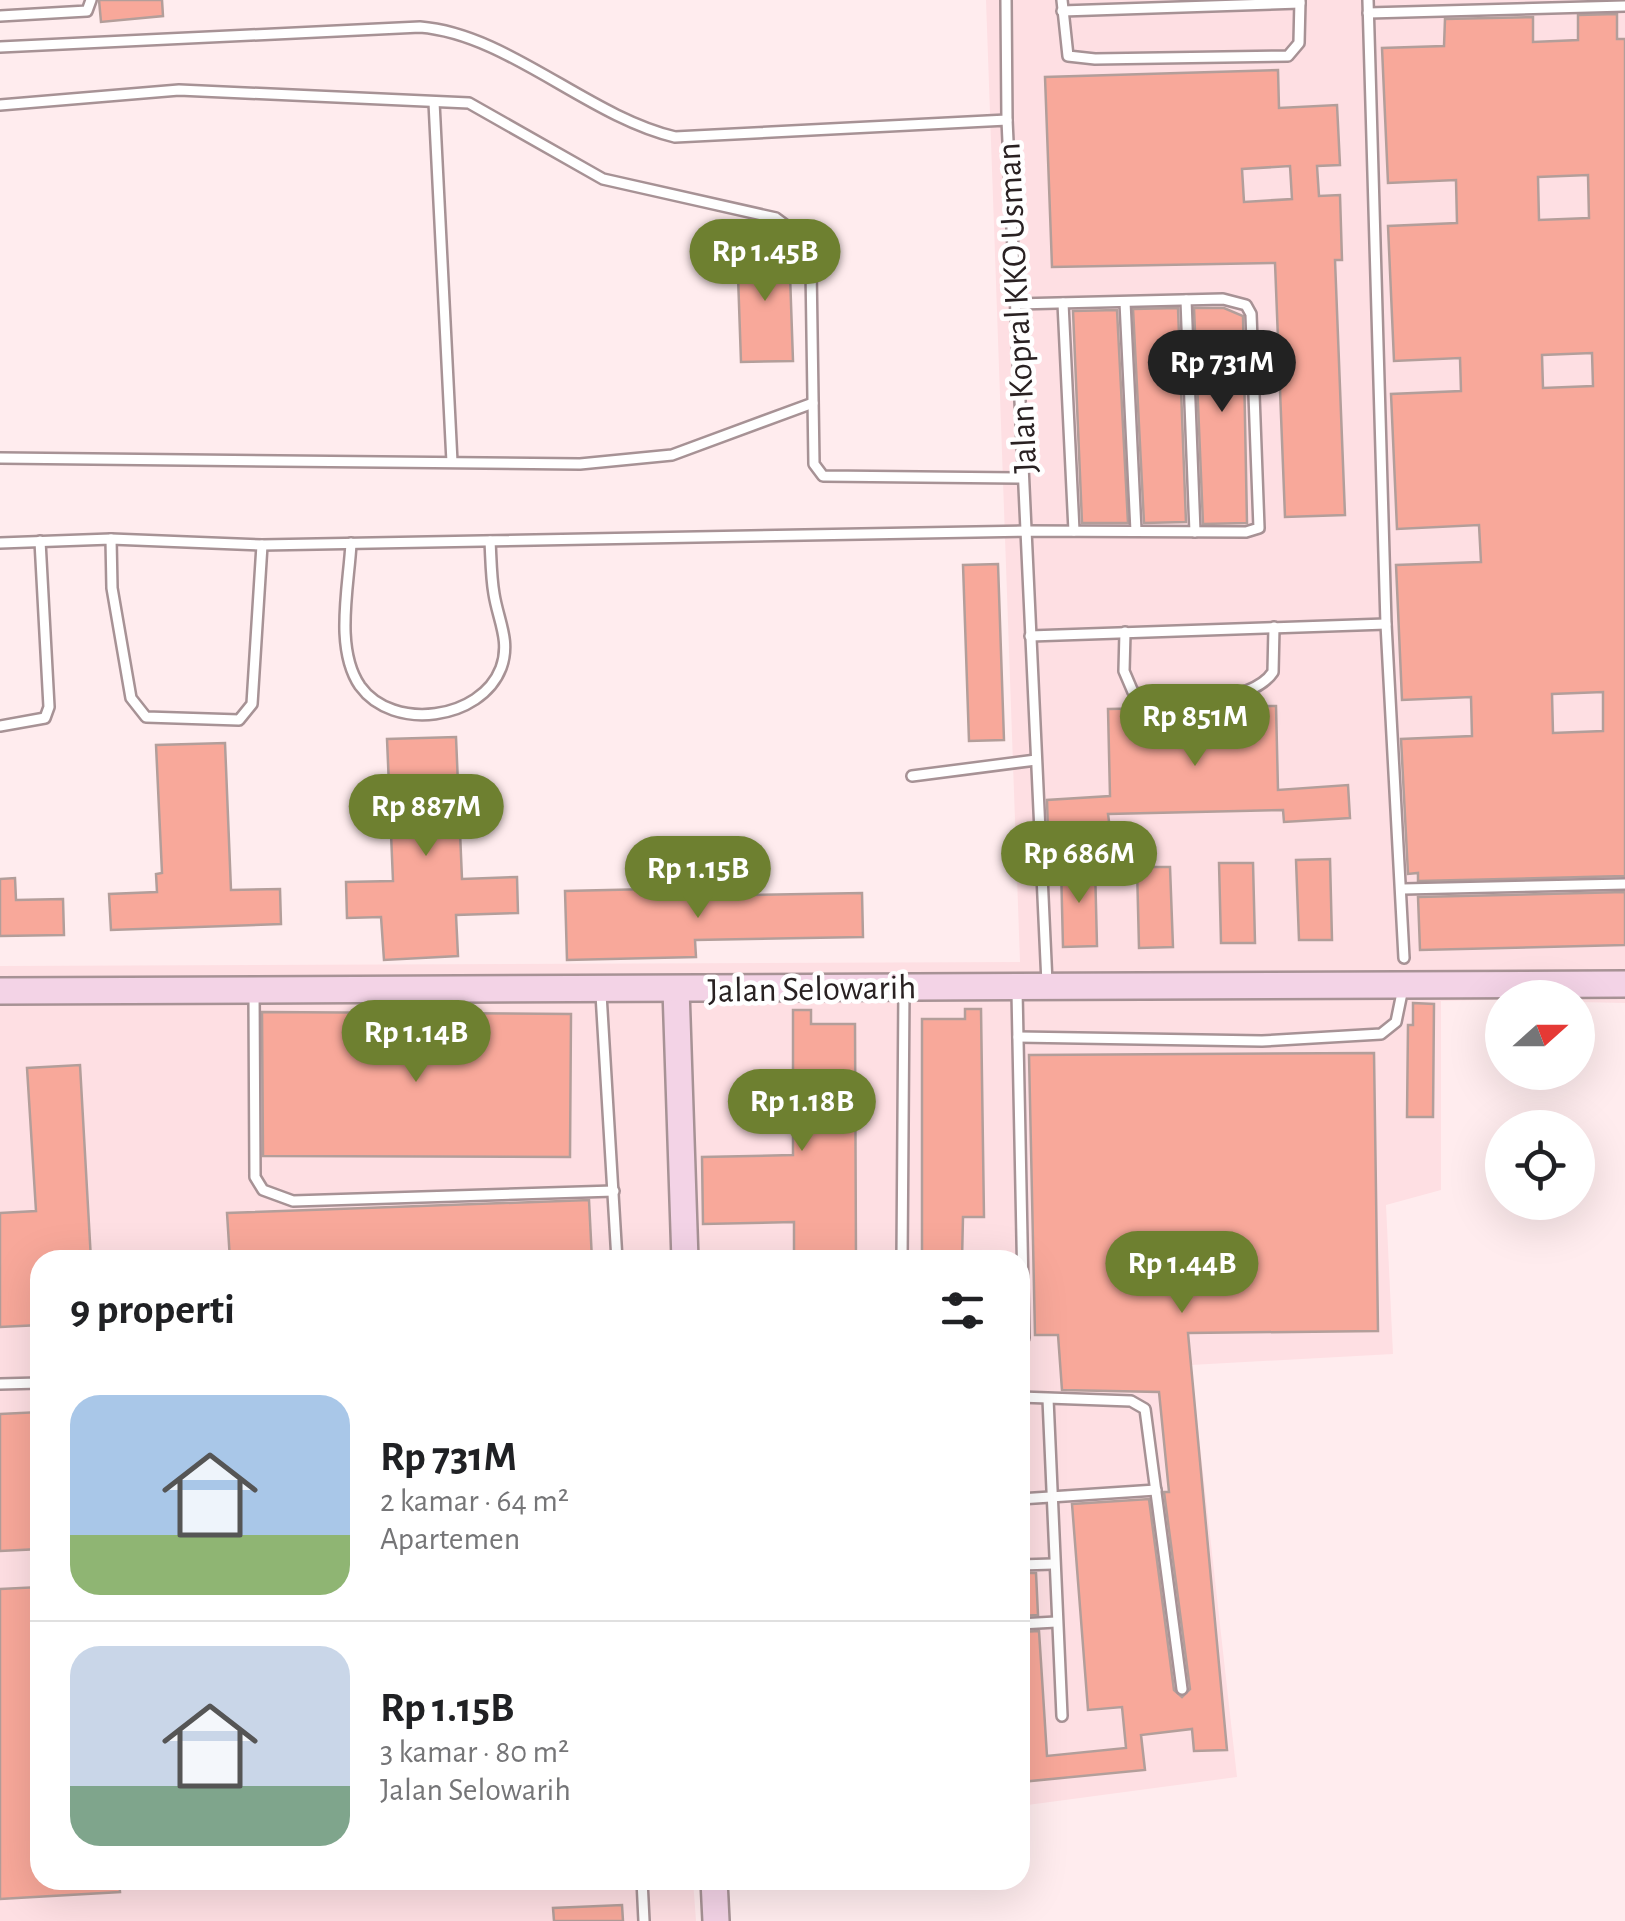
<!DOCTYPE html>
<html lang="id">
<meta charset="utf-8">
<style>
body{margin:0;font-family:"Alegreya Sans",sans-serif;background:#f6f6f6;color:#202124;height:100vh;display:flex;flex-direction:column;font-size:38px;white-space:nowrap}
*{box-sizing:border-box;margin:0}
p{font-size:32px;color:#757577}
.icon{flex:none;width:55px;height:55px;fill:none;stroke:currentColor;stroke-width:2;stroke-linecap:round;stroke-linejoin:round}
.map{position:relative;flex:1;overflow:hidden}
.side{position:absolute;left:30px;top:1250px;width:1000px;height:640px;display:flex;flex-direction:column;background:#fff;border-radius:30px;box-shadow:0 10px 40px #0002}
.side>*{flex:none}
.needle{width:65px;rotate:69deg}
.fabs{position:absolute;left:1485px;top:980px;display:grid;gap:20px}
.fabs a{display:grid;place-items:center;width:110px;height:110px;border-radius:50%;background:#fff;box-shadow:0 10px 40px #0002;font-size:50px}
.price{position:absolute;translate:-50% -85px;padding:0 22px;border-radius:35px;background:#6e8030;color:#fff;font-size:32px;line-height:65px;filter:drop-shadow(0 2px 5px #0008)}
.price::after{content:'';position:absolute;left:50%;top:60px;width:30px;height:22px;margin-left:-15px;background:inherit;clip-path:polygon(0 0,100% 0,50% 100%)}
.price.current{background:#222;color:#fff}
ul{padding:0;list-style:none}
li{display:flex;align-items:center;gap:30px;height:250px;padding:0 40px}
li+li{border-top:2px solid #e0e0e0}
li span{display:grid;place-items:center;flex:none;width:280px;height:200px;border-radius:30px;color:#555}
li>.icon{margin-inline-start:auto}
span .icon{width:120px;height:120px;fill:#fffc;stroke-width:1}
li b{font-size:42px}
h2{display:flex;justify-content:space-between;align-items:center;height:120px;padding:0 40px;font-size:42px}
.map>svg:first-child{display:block}
</style>
<div class="map">
<svg width="1625" height="1921" viewBox="0 0 1625 1921">
<rect width="100%" height="100%" fill="#ffecee"/>
<path fill="#fedfe3" d="M986,0h639v1003l-47,-1v-4l-137,3v189l-55,15 7,149 -202,11 46,412 -217,29v-546h-980v620h653l3,41h-696v-955l1020,-4z"/>
<g fill="#f8a89a" stroke="#b39e9a" stroke-width="2.5" fill-rule="evenodd">
<path d="M99,0h63l1,16 -62,6z"/>
<path d="M1617,14v25h8v837l-207,5v-8l-10,1 -7,-135 71,-3 -1,-39 -69,3 -6,-135 85,-3 -2,-37 -82,4 -6,-135 70,-3 -1,-33 -66,3 -6,-135 69,-3 -1,-43 -68,3 -6,-135 62,-2 1,-27 88,-2v25l45,-2v-25zM1588,175l1,43 -50,2 -1,-43zM1592,353l1,33 -50,2 -1,-33zM1603,692v39l-50,2 -1,-39z"/>
<path d="M1278,70l1,38 58,-3 3,60 -23,1 2,30 21,-1 2,65h-7l10,255 -60,2 -10,-254 -223,4 -7,-190zM1290,166l2,33 -48,3 -2,-33z"/>
<path d="M789,246l4,115 -52,1 -4,-115z"/>
<path d="M1178,308l8,214 -42,1 -11,-214z"/>
<path d="M1194,308h30l19,8 4,207 -44,1z"/>
<path d="M1117,310l11,213h-46l-9,-212z"/>
<path d="M998,564l6,176 -35,1 -6,-176z"/>
<path d="M1276,706l2,84 70,-5 2,33 -66,4 -1,-12 -175,4 2,15 -62,4 -1,-33 63,-4 -2,-87z"/>
<path d="M456,737l6,142 55,-2 1,36 -62,2 2,41 -74,4 -3,-43 -34,1 -1,-36 47,-1 -6,-142z"/>
<path d="M225,743l6,147 49,-1 1,35 -170,6 -2,-36 48,-2 -1,-18 6,-1 -6,-128z"/>
<path d="M1330,859l2,81h-33l-3,-80z"/>
<path d="M1219,863h34l2,80h-34z"/>
<path d="M1095,866l2,80 -34,1 -2,-80z"/>
<path d="M1137,867h33l3,80 -34,1z"/>
<path d="M15,878l1,22 47,-1 1,36 -64,1v-57z"/>
<path d="M694,888v8l168,-3 1,44 -168,3 1,17 -129,3 -2,-69z"/>
<path d="M1625,892v53l-205,5 -2,-53z"/>
<path d="M1413,1003l21,1 -1,113h-26l1,-92h5z"/>
<path d="M965,1009h16l3,208h-21l-1,43h-40v-241h43z"/>
<path d="M793,1010h18v14h44l1,236h-62v-38l-91,2 -1,-67 91,-2z"/>
<path d="M262,1012l309,2 -1,143 -307,-1z"/>
<path d="M1374,1053l4,278 -190,2 39,417 -33,1 -2,-22 -51,6 4,35 -125,12v-150l19,-1 8,125 79,-8 -4,-41 -34,3 -16,-206 77,-5 25,191 8,7 8,-8 -26,-197h5l-10,-100 -97,-2 -4,-55h-23l-6,-280z"/>
<path d="M80,1065l11,195h-51v65l-40,2v-114l36,-2 -9,-143z"/>
<path d="M589,1200l3,60h-362l-3,-47z"/>
<path d="M40,1412v137l-40,2v-137z"/>
<path d="M1020,1573h16l2,42 -18,1z"/>
<path d="M40,1587v293h79l1,12 -120,7v-310z"/>
<path d="M622,1905l1,16h-69l-1,-13z"/>
</g>
<g fill="none" stroke-linecap="round" stroke-linejoin="round">
<defs>
<g id="lane">
<path d="M1006,0l1,120"/>
<path d="M1062,0l6,56 27,3 193,-3 11,-13 1,-43"/>
<path d="M1368,0l18,624 18,334"/>
<path d="M1062,11l238,-8"/>
<path d="M1368,13l257,-7"/>
<path d="M0,16l87,-5 4,-11"/>
<path d="M0,47l420,-20c88,7 167,89 255,110l332,-17 40,863"/>
<path d="M434,102l18,360"/>
<path d="M0,105l179,-15 290,13 134,76 173,39 27,20 8,29 3,197 9,12 200,2"/>
<path d="M1186,300l9,232"/>
<path d="M1125,302l11,229"/>
<path d="M1063,303l11,228"/>
<path d="M0,458l580,6 92,-9 141,-52"/>
<path d="M111,539l1,49 19,110 15,19 93,3 13,-16 10,-159"/>
<path d="M0,543l111,-4 151,6 763,-14 221,1 13,-4 -8,-214 -5,-9 -23,-6 -207,5"/>
<path d="M351,543c-2,43 -17,105 9,143 33,46 121,34 141,-18 10,-27 -3,-48 -7,-74 -3,-17 -3,-36 -4,-53"/>
<path d="M1125,632l-1,39 9,21c35,13 118,13 140,-20l1,-45"/>
<path d="M1030,636l356,-12"/>
<path d="M0,726l45,-8 4,-11 -9,-166"/>
<path d="M912,776l124,-16"/>
<path d="M1403,889l222,-5"/>
<path d="M1017,991l7,347"/>
<path d="M254,992l1,185 8,13 30,11 321,-10"/>
<path d="M601,994l16,266"/>
<path d="M1018,1037l244,4 119,-7 15,-12 7,-34"/>
<path d="M902,1260l2,-272"/>
<path d="M0,1384l40,-1"/>
<path d="M1020,1397l111,4 14,8 37,280"/>
<path d="M1048,1399l14,317"/>
<path d="M1020,1499l136,-9"/>
<path d="M1020,1565l33,-1"/>
<path d="M1020,1624l36,-2"/>
<path d="M642,1880l2,41"/>
</g>
<g id="secondary">
<path d="M676,989l9,271"/>
<path d="M0,991l1625,-7"/>
<path d="M714,1880l2,41"/>
</g>
</defs>
<use href="#lane" stroke="#a79295" stroke-width="14"/>
<use href="#secondary" stroke="#a79295" stroke-width="30"/>
<use href="#lane" stroke="#fff" stroke-width="9"/>
<use href="#secondary" stroke="#f3d3e6" stroke-width="25"/>
</g>
<g text-anchor="middle" stroke-width="9" stroke-linejoin="round" paint-order="stroke">
<g font-size="35" fill="#292122" stroke="#fff">
<text transform="translate(1016 308) rotate(-93)" y="12">Jalan Kopral KKO Usman</text>
<text transform="translate(812 988) rotate(-1)" y="12">Jalan Selowarih</text>
</g>
</g>
</svg>
<div class="fabs">
<a><svg class="needle" viewBox="-14 -14 28 28"><path d="M0-13l5 13h-10z" fill="#e53935"/><path d="M0 13l5-13h-10z" fill="#757577"/></svg></a>
<a><svg class="icon" aria-label="locate" viewBox="0 0 24 24"><circle cx="12" cy="12" r="6"/><path d="M12 2v4M12 18v4M2 12h4M18 12h4"/></svg></a>
</div>
<b class="price" style="left:765px;top:304px">Rp 1.45B</b>
<b class="price current" style="left:1222px;top:415px">Rp 731M</b>
<b class="price" style="left:1195px;top:769px">Rp 851M</b>
<b class="price" style="left:426px;top:859px">Rp 887M</b>
<b class="price" style="left:1079px;top:906px">Rp 686M</b>
<b class="price" style="left:698px;top:921px">Rp 1.15B</b>
<b class="price" style="left:416px;top:1085px">Rp 1.14B</b>
<b class="price" style="left:802px;top:1154px">Rp 1.18B</b>
<b class="price" style="left:1182px;top:1316px">Rp 1.44B</b>
<section class="side">
<h2>9 properti<svg class="icon" aria-label="filters" viewBox="0 0 24 24"><path d="M4 7h16M4 17h16"/><circle cx="9" cy="7" r="2"/><circle cx="15" cy="17" r="2"/></svg></h2>
<ul>
<li><span style="background:linear-gradient(#a9c7e8 70%,#8fb573 0)"><svg class="icon" aria-label="home" viewBox="0 0 24 24"><path d="M3 11l9-7 9 7M6 9v11h12V9"/></svg></span><div><b>Rp 731M</b><p>2 kamar · 64 m²</p><p>Apartemen</p></div></li>
<li><span style="background:linear-gradient(#c9d6e8 70%,#7fa58c 0)"><svg class="icon" aria-label="home" viewBox="0 0 24 24"><path d="M3 11l9-7 9 7M6 9v11h12V9"/></svg></span><div><b>Rp 1.15B</b><p>3 kamar · 80 m²</p><p>Jalan Selowarih</p></div></li>
</ul>
</section>
</div>
